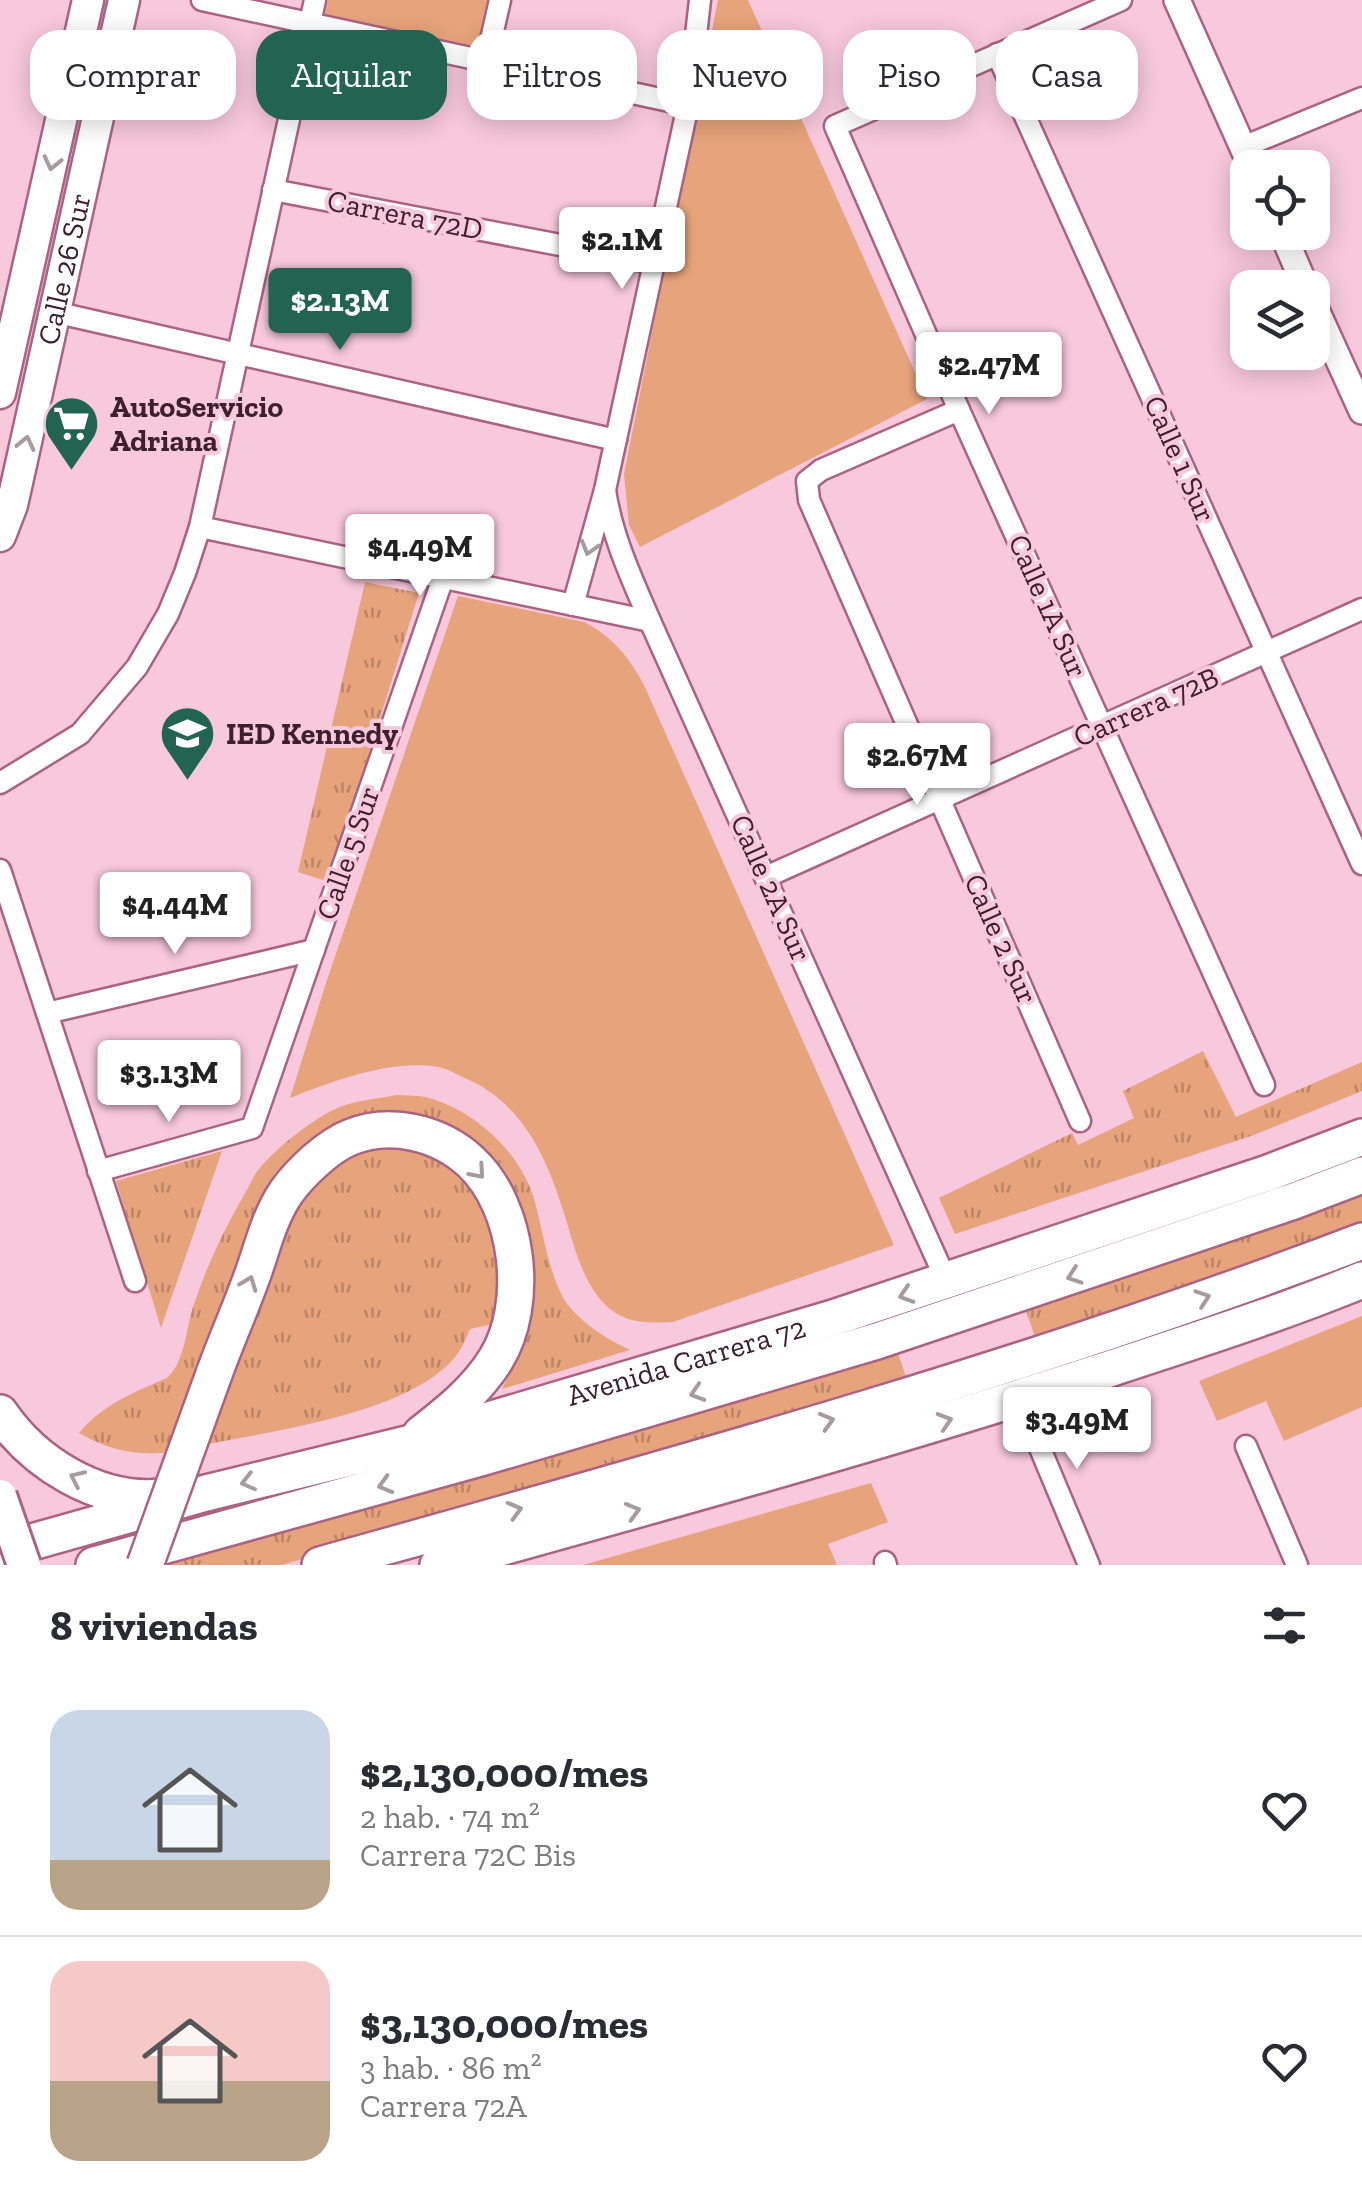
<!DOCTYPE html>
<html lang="es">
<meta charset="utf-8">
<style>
body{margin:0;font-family:"Zilla Slab",serif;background:#f7f7f7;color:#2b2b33;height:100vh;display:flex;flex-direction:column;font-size:38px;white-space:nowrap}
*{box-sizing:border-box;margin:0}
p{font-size:32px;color:#7c7c81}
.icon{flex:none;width:55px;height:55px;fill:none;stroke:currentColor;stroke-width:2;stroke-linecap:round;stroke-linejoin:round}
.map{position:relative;height:1565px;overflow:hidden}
.details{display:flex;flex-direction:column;background:#fff;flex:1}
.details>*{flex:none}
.guide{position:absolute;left:30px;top:30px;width:1302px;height:90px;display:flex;gap:20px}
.buttons{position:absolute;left:1230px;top:150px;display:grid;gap:20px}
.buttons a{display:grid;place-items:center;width:100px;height:100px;border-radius:20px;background:#fff;box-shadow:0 5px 25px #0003;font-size:50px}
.price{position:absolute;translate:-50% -85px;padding:0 22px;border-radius:10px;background:#fff;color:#222;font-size:32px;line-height:65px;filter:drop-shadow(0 2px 5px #0008)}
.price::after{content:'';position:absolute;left:50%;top:60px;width:30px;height:22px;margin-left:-15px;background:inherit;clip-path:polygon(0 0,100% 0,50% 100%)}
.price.on{background:#236352;color:#fff}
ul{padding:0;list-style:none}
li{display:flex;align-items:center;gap:30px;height:250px;padding:0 50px}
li+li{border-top:2px solid #e1e1e2}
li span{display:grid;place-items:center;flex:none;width:280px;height:200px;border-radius:30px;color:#555}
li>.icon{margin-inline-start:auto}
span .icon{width:120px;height:120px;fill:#fffc;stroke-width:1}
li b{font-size:42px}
h2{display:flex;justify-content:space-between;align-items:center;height:120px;padding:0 50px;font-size:42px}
.chip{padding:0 35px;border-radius:30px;background:#fff;box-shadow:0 5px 25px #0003;font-size:35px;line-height:90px}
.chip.on{background:#236352;color:#fff}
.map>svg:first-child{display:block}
</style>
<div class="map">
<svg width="1362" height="1565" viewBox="0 0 1362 1565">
<defs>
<pattern id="grass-tufts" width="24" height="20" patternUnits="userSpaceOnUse" patternTransform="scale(2.5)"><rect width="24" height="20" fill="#e7a47c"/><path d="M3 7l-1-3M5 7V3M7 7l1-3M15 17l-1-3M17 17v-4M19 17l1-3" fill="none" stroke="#bc8566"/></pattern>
</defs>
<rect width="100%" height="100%" fill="#f8c8dc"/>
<g fill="url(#grass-tufts)">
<path d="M365,582l54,11 -90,289 -31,-10z"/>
<path d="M1203,1051l33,66 126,-55v29l-108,44 -299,99 -16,-36 133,-65 6,12 56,-27 -11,-27z"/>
<path d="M398,1095c10,1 21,0 31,3 47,13 93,56 106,104 8,30 15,79 33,103 17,21 39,34 62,45l-128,39 21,-46 7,-40 -89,-179 -25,-9 -28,1 -57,17 -159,319c-37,4 -60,-1 -93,-19 23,-28 55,-41 88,-55 18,-16 19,-49 26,-71 13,-39 30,-76 51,-112 5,-8 9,-19 15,-26 18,-22 59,-55 86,-64 17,-5 35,-7 53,-10z"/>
<path d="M362,1145h59l54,38 29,69 -2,70 -32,7c-3,7 -6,15 -10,21 -40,63 -191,81 -260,96l103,-257z"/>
<path d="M222,1151l-61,177 -45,-147z"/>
<path d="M1362,1189v36l-325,118 -13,-38z"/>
<path d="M896,1347l12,36 -626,182h-147z"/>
</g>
<g fill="#e7a47c">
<path d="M328,0h160l-11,52 -153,-35z"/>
<path d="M718,0h30l179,399 -287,148 -11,-22 -5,-51z"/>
<path d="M458,596l126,26c29,15 45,35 60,63l250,560 -221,77c-20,1 -41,2 -59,-10 -31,-22 -40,-68 -51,-102 -17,-54 -41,-107 -96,-131 -9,-4 -19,-10 -28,-12 -48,-8 -106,14 -149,31l37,-118z"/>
<path d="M1362,1316v91l-78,34 -18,-40 -49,20 -18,-40z"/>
<path d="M871,1483l17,39 -60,22 9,21h-254z"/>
</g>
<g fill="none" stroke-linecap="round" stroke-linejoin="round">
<defs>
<g id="minor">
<path d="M202,0l486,105"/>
<path d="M1121,0l-286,126 124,284 305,675"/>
<path d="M997,54l365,810"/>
<path d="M486,62l14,-62"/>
<path d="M1243,147l119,-49"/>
<path d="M273,190l381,73"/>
<path d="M54,312l562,128"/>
<path d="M959,410l-138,60 -14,11 2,19 271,621"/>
<path d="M605,490c7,47 27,89 45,131l297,661"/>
<path d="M200,527l450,94"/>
<path d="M573,605l32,-115 83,-385 12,-105"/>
<path d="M0,783l80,-49 57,-67 31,-53 17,-41 15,-46 115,-527"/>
<path d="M0,870l135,411"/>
<path d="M766,877l596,-268"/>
<path d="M47,1013l267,-63"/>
<path d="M98,1171l154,-43 191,-550"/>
<path d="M1019,1398l70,167"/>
<path d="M1246,1446l51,119"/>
<path d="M885,1562l1,3"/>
</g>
<g id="tertiary">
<path d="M1177,0l75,168"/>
<path d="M1282,232l24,56"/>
<path d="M1312,301l50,110"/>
</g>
<g id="secondary">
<path d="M0,393l88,-393"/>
<path id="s1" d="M0,536l12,-31 112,-505"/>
</g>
<g id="trunk">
<path d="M214,1374c13,-36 29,-71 41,-106 9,-27 16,-54 32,-77 14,-19 41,-45 64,-54 40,-16 89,-4 120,25 48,45 59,142 25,197 -19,31 -47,53 -75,75"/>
<path d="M0,1413c34,50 98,90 160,84"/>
<path id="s2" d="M0,1551l206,-58 205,-50 422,-125 435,-145 94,-36"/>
<path d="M94,1565l390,-108 393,-116 417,-140 68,-26"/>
<path d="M320,1565c350,-98 702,-194 1042,-324"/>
<path d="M438,1565c223,-62 446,-123 665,-194 87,-29 174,-56 259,-91"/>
</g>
</defs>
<use href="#minor" stroke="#ab6384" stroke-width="25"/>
<use href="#tertiary" stroke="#ab6384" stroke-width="30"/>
<use href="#secondary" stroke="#ab6384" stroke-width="35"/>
<use href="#trunk" stroke="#ab6384" stroke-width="40"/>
<use href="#minor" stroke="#fff" stroke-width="20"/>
<use href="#tertiary" stroke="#fff" stroke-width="25"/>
<use href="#secondary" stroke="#fff" stroke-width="30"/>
<use href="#trunk" stroke="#fff" stroke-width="35"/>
<defs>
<path id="primary-bridge" d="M0,1496l24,69"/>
<path id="trunk-bridge" d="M145,1565l69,-191"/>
</defs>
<use href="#primary-bridge" stroke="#ab6384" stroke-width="38" stroke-linecap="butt"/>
<use href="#trunk-bridge" stroke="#ab6384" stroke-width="40" stroke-linecap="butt"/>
<use href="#primary-bridge" stroke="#fff" stroke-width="32"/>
<use href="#trunk-bridge" stroke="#fff" stroke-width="35"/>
</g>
<defs><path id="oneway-chevron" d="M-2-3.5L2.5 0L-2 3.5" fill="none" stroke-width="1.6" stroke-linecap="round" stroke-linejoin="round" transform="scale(2.5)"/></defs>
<g stroke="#a89ba0">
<use href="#oneway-chevron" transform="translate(52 163) rotate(103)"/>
<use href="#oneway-chevron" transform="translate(26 443) rotate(-77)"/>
<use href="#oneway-chevron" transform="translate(589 548) rotate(106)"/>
<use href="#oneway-chevron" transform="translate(478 1172) rotate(49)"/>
<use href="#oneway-chevron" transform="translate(1074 1276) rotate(161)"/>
<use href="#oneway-chevron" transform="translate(249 1283) rotate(-69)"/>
<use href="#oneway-chevron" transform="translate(906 1295) rotate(162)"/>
<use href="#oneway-chevron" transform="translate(1203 1298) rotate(-19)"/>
<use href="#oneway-chevron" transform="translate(697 1393) rotate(163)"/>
<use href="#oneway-chevron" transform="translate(827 1421) rotate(-16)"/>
<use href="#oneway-chevron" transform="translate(945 1421) rotate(-17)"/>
<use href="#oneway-chevron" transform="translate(77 1478) rotate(-155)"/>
<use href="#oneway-chevron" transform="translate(248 1482) rotate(166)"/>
<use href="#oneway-chevron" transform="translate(385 1485) rotate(164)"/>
<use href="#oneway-chevron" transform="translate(515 1510) rotate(-16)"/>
<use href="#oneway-chevron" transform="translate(633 1511) rotate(-16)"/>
</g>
<defs>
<symbol id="supermarket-pin" viewBox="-11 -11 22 30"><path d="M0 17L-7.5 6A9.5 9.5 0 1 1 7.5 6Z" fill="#236352" stroke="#f8c8dc"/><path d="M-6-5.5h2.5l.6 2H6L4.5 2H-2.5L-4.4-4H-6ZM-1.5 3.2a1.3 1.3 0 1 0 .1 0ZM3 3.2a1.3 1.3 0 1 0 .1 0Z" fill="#fff"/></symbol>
<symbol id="school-pin" viewBox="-11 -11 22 30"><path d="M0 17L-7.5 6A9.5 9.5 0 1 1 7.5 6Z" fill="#236352" stroke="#f8c8dc"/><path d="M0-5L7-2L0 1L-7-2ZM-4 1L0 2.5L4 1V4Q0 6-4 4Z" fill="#fff"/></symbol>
</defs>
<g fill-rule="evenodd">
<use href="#supermarket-pin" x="40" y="392" width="63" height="86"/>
<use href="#school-pin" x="156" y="702" width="63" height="86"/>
</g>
<g text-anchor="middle" stroke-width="8" stroke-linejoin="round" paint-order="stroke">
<g font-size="30" fill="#3d202d" stroke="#f8c8dc">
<text transform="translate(405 215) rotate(11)" y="10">Carrera 72D</text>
<text dy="10" stroke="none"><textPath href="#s1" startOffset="275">Calle 26 Sur</textPath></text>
<text transform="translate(1180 459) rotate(66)" y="10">Calle 1 Sur</text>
<text transform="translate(1048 606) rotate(66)" y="10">Calle 1A Sur</text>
<text transform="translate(1146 707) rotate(-24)" y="10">Carrera 72B</text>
<text transform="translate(348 853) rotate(-71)" y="10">Calle 5 Sur</text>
<text transform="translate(771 888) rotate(66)" y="10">Calle 2A Sur</text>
<text transform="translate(1001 939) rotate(66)" y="10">Calle 2 Sur</text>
<text dy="10" stroke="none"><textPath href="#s2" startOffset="712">Avenida Carrera 72</textPath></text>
</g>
<g font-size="30" font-weight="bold" fill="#3d202d" stroke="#f8c8dc" text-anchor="start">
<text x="110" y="417">AutoServicio<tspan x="110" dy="34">Adriana</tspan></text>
<text x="226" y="744">IED Kennedy</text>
</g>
</g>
</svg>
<div class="buttons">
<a><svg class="icon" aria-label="locate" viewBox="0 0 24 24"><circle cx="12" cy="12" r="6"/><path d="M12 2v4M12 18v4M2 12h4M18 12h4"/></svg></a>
<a><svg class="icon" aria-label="layers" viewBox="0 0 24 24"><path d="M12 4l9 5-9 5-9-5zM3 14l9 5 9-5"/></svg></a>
</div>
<b class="price" style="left:622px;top:292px">$2.1M</b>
<b class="price on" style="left:340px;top:353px">$2.13M</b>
<b class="price" style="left:989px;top:417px">$2.47M</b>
<b class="price" style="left:420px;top:599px">$4.49M</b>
<b class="price" style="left:917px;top:808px">$2.67M</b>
<b class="price" style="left:175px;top:957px">$4.44M</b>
<b class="price" style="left:169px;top:1125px">$3.13M</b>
<b class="price" style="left:1077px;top:1472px">$3.49M</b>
<div class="guide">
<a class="chip">Comprar</a>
<a class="chip on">Alquilar</a>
<a class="chip">Filtros</a>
<a class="chip">Nuevo</a>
<a class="chip">Piso</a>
<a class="chip">Casa</a>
</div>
</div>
<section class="details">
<h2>8 viviendas<svg class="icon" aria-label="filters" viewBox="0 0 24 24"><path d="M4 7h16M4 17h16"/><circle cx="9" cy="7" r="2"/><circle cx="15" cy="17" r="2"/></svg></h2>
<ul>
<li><span style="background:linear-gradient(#c9d6e8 75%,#b9a48a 0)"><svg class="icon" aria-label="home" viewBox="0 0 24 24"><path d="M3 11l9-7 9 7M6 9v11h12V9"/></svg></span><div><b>$2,130,000/mes</b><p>2 hab. · 74 m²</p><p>Carrera 72C Bis</p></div><svg class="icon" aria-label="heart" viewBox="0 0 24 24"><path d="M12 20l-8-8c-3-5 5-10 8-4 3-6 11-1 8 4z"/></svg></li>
<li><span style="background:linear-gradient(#f6c9c9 60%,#b9a48a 0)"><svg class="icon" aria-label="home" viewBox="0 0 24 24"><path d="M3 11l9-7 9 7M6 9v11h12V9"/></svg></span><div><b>$3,130,000/mes</b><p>3 hab. · 86 m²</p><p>Carrera 72A</p></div><svg class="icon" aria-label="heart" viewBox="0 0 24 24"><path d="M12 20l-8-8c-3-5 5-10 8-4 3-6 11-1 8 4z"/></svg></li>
</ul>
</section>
